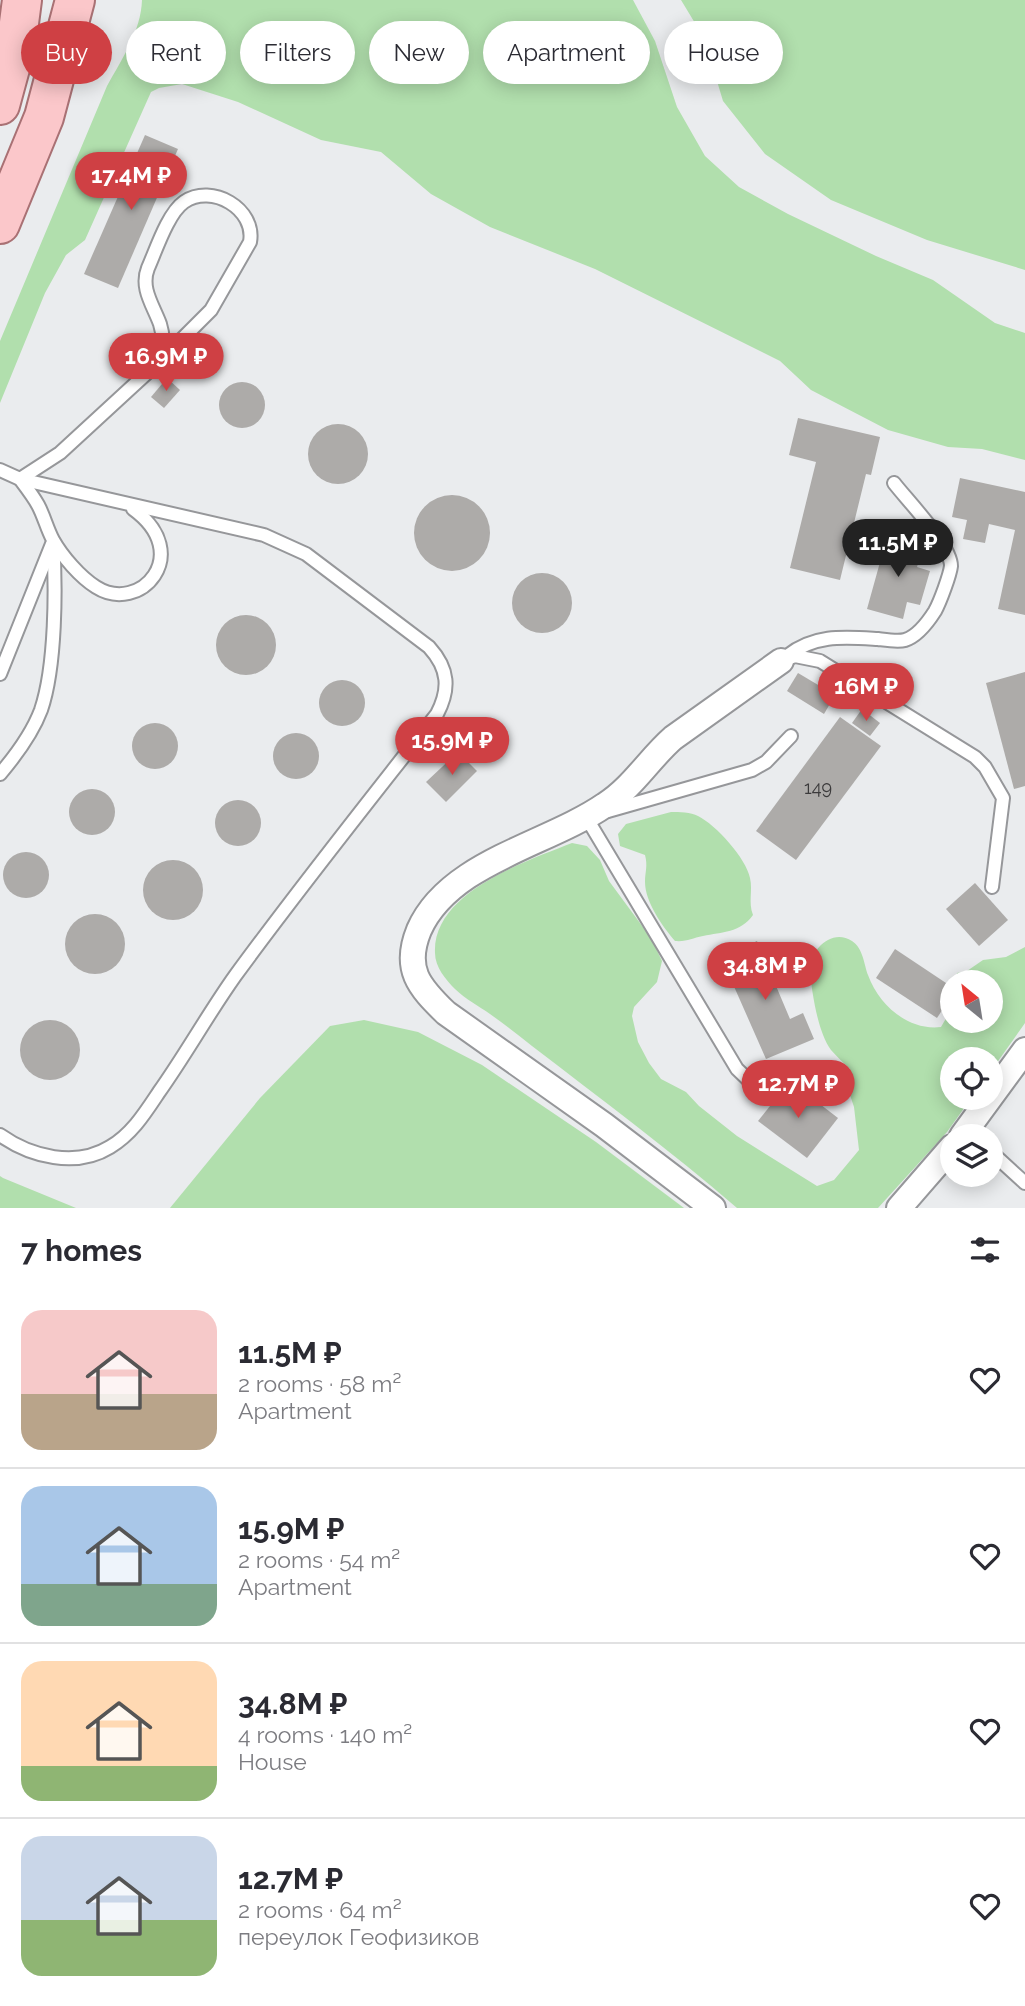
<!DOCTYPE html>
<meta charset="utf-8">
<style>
body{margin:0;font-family:Raleway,sans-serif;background:#f2f2f3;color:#2b2b33;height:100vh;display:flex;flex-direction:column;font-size:26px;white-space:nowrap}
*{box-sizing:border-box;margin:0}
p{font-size:23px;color:#7c7c81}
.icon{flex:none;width:38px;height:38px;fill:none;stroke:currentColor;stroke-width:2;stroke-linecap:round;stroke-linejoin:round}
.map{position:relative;height:1208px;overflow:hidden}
.sheet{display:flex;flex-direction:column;background:#fff;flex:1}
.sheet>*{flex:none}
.guide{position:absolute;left:21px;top:21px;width:984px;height:63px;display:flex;gap:14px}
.needle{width:46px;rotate:330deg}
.tools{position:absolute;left:940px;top:970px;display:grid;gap:14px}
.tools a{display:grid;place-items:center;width:63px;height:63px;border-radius:50%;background:#fff;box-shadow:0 4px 18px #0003;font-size:35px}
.price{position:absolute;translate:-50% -60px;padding:0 16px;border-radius:24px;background:#cf4044;color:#fff;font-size:23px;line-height:46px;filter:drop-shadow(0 2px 4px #0008)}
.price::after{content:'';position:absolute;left:50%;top:42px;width:21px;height:16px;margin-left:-10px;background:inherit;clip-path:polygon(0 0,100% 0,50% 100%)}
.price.current{background:#222;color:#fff}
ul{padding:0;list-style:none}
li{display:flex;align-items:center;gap:21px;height:175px;padding:0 21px}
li+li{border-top:2px solid #e1e1e2}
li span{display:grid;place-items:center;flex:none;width:196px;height:140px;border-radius:21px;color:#555}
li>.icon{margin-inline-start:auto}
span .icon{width:84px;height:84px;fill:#fffc;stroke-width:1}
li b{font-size:30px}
h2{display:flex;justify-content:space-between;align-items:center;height:84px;padding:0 21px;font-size:30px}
.pill{padding:0 24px;border-radius:32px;background:#fff;box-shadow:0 4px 18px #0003;font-size:24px;line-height:63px}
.pill.current{background:#cf4044;color:#fff}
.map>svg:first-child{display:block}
</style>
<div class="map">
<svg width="1025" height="1208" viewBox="0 0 1025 1208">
<rect width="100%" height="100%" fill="#eaecee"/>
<g fill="#b1dfad">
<path d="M142,0h491l22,41 22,66 28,49 34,31 49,27 88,42 57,24 62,43 30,10v127l-43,-11 -34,-2 -60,-17 -77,-40 -31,-29 -185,-92 -105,-42 -59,-33 -50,-42 -60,-12 -83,-38 -56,-18 -23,4 -8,4 -66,148 -19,15 -21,38 -45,110v-62l107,-255c15,-27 34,-55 35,-86z"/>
<path d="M681,0h344v270l-98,-30 -96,-40 -66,-46 -42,-53 -19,-63z"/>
<path d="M671,812c8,0 20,0 27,4 18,9 48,42 52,62 3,13 -2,24 3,37 -13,18 -31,17 -50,21 -11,2 -16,6 -28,5 -12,-14 -30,-39 -30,-59 0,-10 3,-16 0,-27l-25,-9 -2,-12 8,-10z"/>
<path d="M572,843l15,3 13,14 9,21 42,57 11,23 -5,21 -23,25 -2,9 6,26 11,21 12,16 25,13 13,14 38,30 80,50 17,-6 25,-30 -5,-43 -7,-21 3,-17c-6,-6 -13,-12 -19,-19 -13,-17 -19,-57 -21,-78 -2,-20 21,-45 42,-31 11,7 12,23 16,34 11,30 40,56 73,52l11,-19v12h38v-38h-34l1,-9 10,-2 16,-11 23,-3 19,-10v76l-34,48 -1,-12h-38v38h20l-25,35 -69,76h-141c-66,-57 -136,-109 -205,-162 -14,-11 -28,-22 -42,-32 -11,-8 -25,-15 -35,-25 -9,-9 -20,-22 -20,-36 -3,-61 92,-92 137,-110z"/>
<path d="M364,1020l54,12 64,33 114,77 88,66h-514l90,-110 70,-72z"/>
<path d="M0,1176l3,2 73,30h-76z"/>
</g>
<g fill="#adaba9">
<path d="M145,135l33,14 -60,139 -34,-14z"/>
<path d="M167,378l13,12 -16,18 -13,-11z"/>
<circle cx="242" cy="405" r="23"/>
<path d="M798,418l82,19 -9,38 -5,-1 -26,106 -50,-12 26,-106 -27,-7z"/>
<circle cx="338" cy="454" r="30"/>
<path d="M960,478l65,14v123l-27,-6 17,-79 -26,-6 -4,19 -22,-4 4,-19 -15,-3z"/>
<circle cx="452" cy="533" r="38"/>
<path d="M887,537l36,10 -6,20 13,4 -10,34 -13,-3 -4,17 -36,-10z"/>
<circle cx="542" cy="603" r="30"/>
<circle cx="246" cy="645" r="30"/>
<path d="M1025,672v114l-11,3 -28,-106z"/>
<path d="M798,673l37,22 -11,19 -37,-23z"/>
<circle cx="342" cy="703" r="23"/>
<path d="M862,709l18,14 -10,13 -18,-13z"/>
<path d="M840,717l41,29 -85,114 -40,-29z"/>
<circle cx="155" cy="746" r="23"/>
<circle cx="296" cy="756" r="23"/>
<path d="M458,752l19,19 -31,31 -20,-20z"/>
<circle cx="92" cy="812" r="23"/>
<circle cx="238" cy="823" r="23"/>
<circle cx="26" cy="875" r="23"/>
<circle cx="173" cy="890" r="30"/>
<path d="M975,883l33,37 -29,26 -33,-37z"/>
<circle cx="95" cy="944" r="30"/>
<path d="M757,941l33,78 13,-6 11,26 -48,20 -45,-102z"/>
<path d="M895,949l57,38v8l-15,23 -61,-40z"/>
<circle cx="50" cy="1050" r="30"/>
<path d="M790,1081l48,37 -31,40 -49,-37z"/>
</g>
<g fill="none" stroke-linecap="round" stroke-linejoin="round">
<defs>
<g id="lane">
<path d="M0,470l20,9 244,56 42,19 123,93c20,22 21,42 8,67 -68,87 -137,173 -202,262 -27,38 -49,78 -76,116 -14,21 -27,42 -49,55 -34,21 -79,10 -110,-12"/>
<path d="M20,479l40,-26 100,-92 51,-51 39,-68c6,-33 -38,-59 -66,-40 -16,11 -28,48 -36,66 -8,20 5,37 12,56 4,12 3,25 0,37"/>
<path d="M20,479c6,8 13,17 18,26 6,11 9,24 15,35 9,16 27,37 43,47 44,28 99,-33 37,-78"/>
<path d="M787,656c28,-22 57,-19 91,-17 8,1 20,3 27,1 13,-4 23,-18 30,-29 5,-9 15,-36 16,-45 0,-21 -44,-66 -57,-83"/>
<path d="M781,661l14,-5 25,5 155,96 10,10 18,31 -11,89"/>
<path d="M0,674l52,-130"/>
<path d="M0,774c17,-20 32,-40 41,-64 15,-44 15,-123 12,-169"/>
<path d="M608,811l144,-41 14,-8 25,-26"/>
<path d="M590,816l-4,1 151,252 25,24"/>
<path d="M990,1151l35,32"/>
</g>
<g id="street">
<path d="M962,1136l63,-86"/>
<path d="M713,1208l-109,-83 -158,-112c-27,-26 -43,-44 -27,-83 30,-68 128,-85 186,-125 28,-18 44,-46 68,-67l108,-77"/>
<path d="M899,1208l53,-61"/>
</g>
<g id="primary">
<path d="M0,105l16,-59 6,-46"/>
<path d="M0,224l44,-107 31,-117"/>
</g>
</defs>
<use href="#lane" stroke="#96979a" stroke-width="16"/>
<use href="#street" stroke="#96979a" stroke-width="28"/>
<use href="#primary" stroke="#a97174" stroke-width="42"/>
<use href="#lane" stroke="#fff" stroke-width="12"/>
<use href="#street" stroke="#fff" stroke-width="24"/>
<use href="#primary" stroke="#fbc7ca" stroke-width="38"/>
</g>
<g text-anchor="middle" stroke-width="6" stroke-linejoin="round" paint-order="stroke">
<g font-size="18" fill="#3b3a3b">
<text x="818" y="794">149</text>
</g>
</g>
</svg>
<div class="tools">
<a><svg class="needle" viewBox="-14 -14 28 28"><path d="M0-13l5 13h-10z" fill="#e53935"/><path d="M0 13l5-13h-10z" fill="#7c7c81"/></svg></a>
<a><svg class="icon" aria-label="locate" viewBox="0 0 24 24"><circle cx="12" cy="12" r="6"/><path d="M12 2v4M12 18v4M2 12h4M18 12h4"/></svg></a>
<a><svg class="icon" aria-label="layers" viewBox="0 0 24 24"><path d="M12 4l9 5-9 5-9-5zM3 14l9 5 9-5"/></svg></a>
</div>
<b class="price" style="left:131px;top:212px">17.4M ₽</b>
<b class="price" style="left:166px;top:393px">16.9M ₽</b>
<b class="price current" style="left:898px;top:579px">11.5M ₽</b>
<b class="price" style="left:866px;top:723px">16M ₽</b>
<b class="price" style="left:452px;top:777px">15.9M ₽</b>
<b class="price" style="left:765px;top:1002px">34.8M ₽</b>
<b class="price" style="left:798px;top:1120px">12.7M ₽</b>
<div class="guide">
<a class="pill current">Buy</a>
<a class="pill">Rent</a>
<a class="pill">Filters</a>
<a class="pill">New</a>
<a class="pill">Apartment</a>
<a class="pill">House</a>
</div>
</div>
<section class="sheet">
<h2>7 homes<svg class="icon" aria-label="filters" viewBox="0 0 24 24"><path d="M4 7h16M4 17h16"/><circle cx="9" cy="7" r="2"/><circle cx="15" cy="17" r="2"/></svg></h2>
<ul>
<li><span style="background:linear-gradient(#f6c9c9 60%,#b9a48a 0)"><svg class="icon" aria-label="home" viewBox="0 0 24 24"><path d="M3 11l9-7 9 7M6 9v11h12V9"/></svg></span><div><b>11.5M ₽</b><p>2 rooms · 58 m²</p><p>Apartment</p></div><svg class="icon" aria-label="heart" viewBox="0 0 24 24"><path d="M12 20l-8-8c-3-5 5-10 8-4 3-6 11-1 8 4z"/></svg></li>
<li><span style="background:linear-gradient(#a9c7e8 70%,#7fa58c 0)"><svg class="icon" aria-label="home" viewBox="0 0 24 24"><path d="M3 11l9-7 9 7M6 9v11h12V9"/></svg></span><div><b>15.9M ₽</b><p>2 rooms · 54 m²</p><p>Apartment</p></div><svg class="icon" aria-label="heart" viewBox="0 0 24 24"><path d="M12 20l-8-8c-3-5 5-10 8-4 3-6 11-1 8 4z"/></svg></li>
<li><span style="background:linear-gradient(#ffd9b3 75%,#8fb573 0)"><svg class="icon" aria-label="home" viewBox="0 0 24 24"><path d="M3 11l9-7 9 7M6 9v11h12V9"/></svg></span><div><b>34.8M ₽</b><p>4 rooms · 140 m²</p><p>House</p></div><svg class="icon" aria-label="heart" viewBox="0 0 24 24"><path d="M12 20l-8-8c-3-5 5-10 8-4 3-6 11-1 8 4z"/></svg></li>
<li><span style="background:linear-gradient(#c9d6e8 60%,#8fb573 0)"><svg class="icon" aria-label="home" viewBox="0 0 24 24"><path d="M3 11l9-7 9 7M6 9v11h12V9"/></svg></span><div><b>12.7M ₽</b><p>2 rooms · 64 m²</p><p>переулок Геофизиков</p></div><svg class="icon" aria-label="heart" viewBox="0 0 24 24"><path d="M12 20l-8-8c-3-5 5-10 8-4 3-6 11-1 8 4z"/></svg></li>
</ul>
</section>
